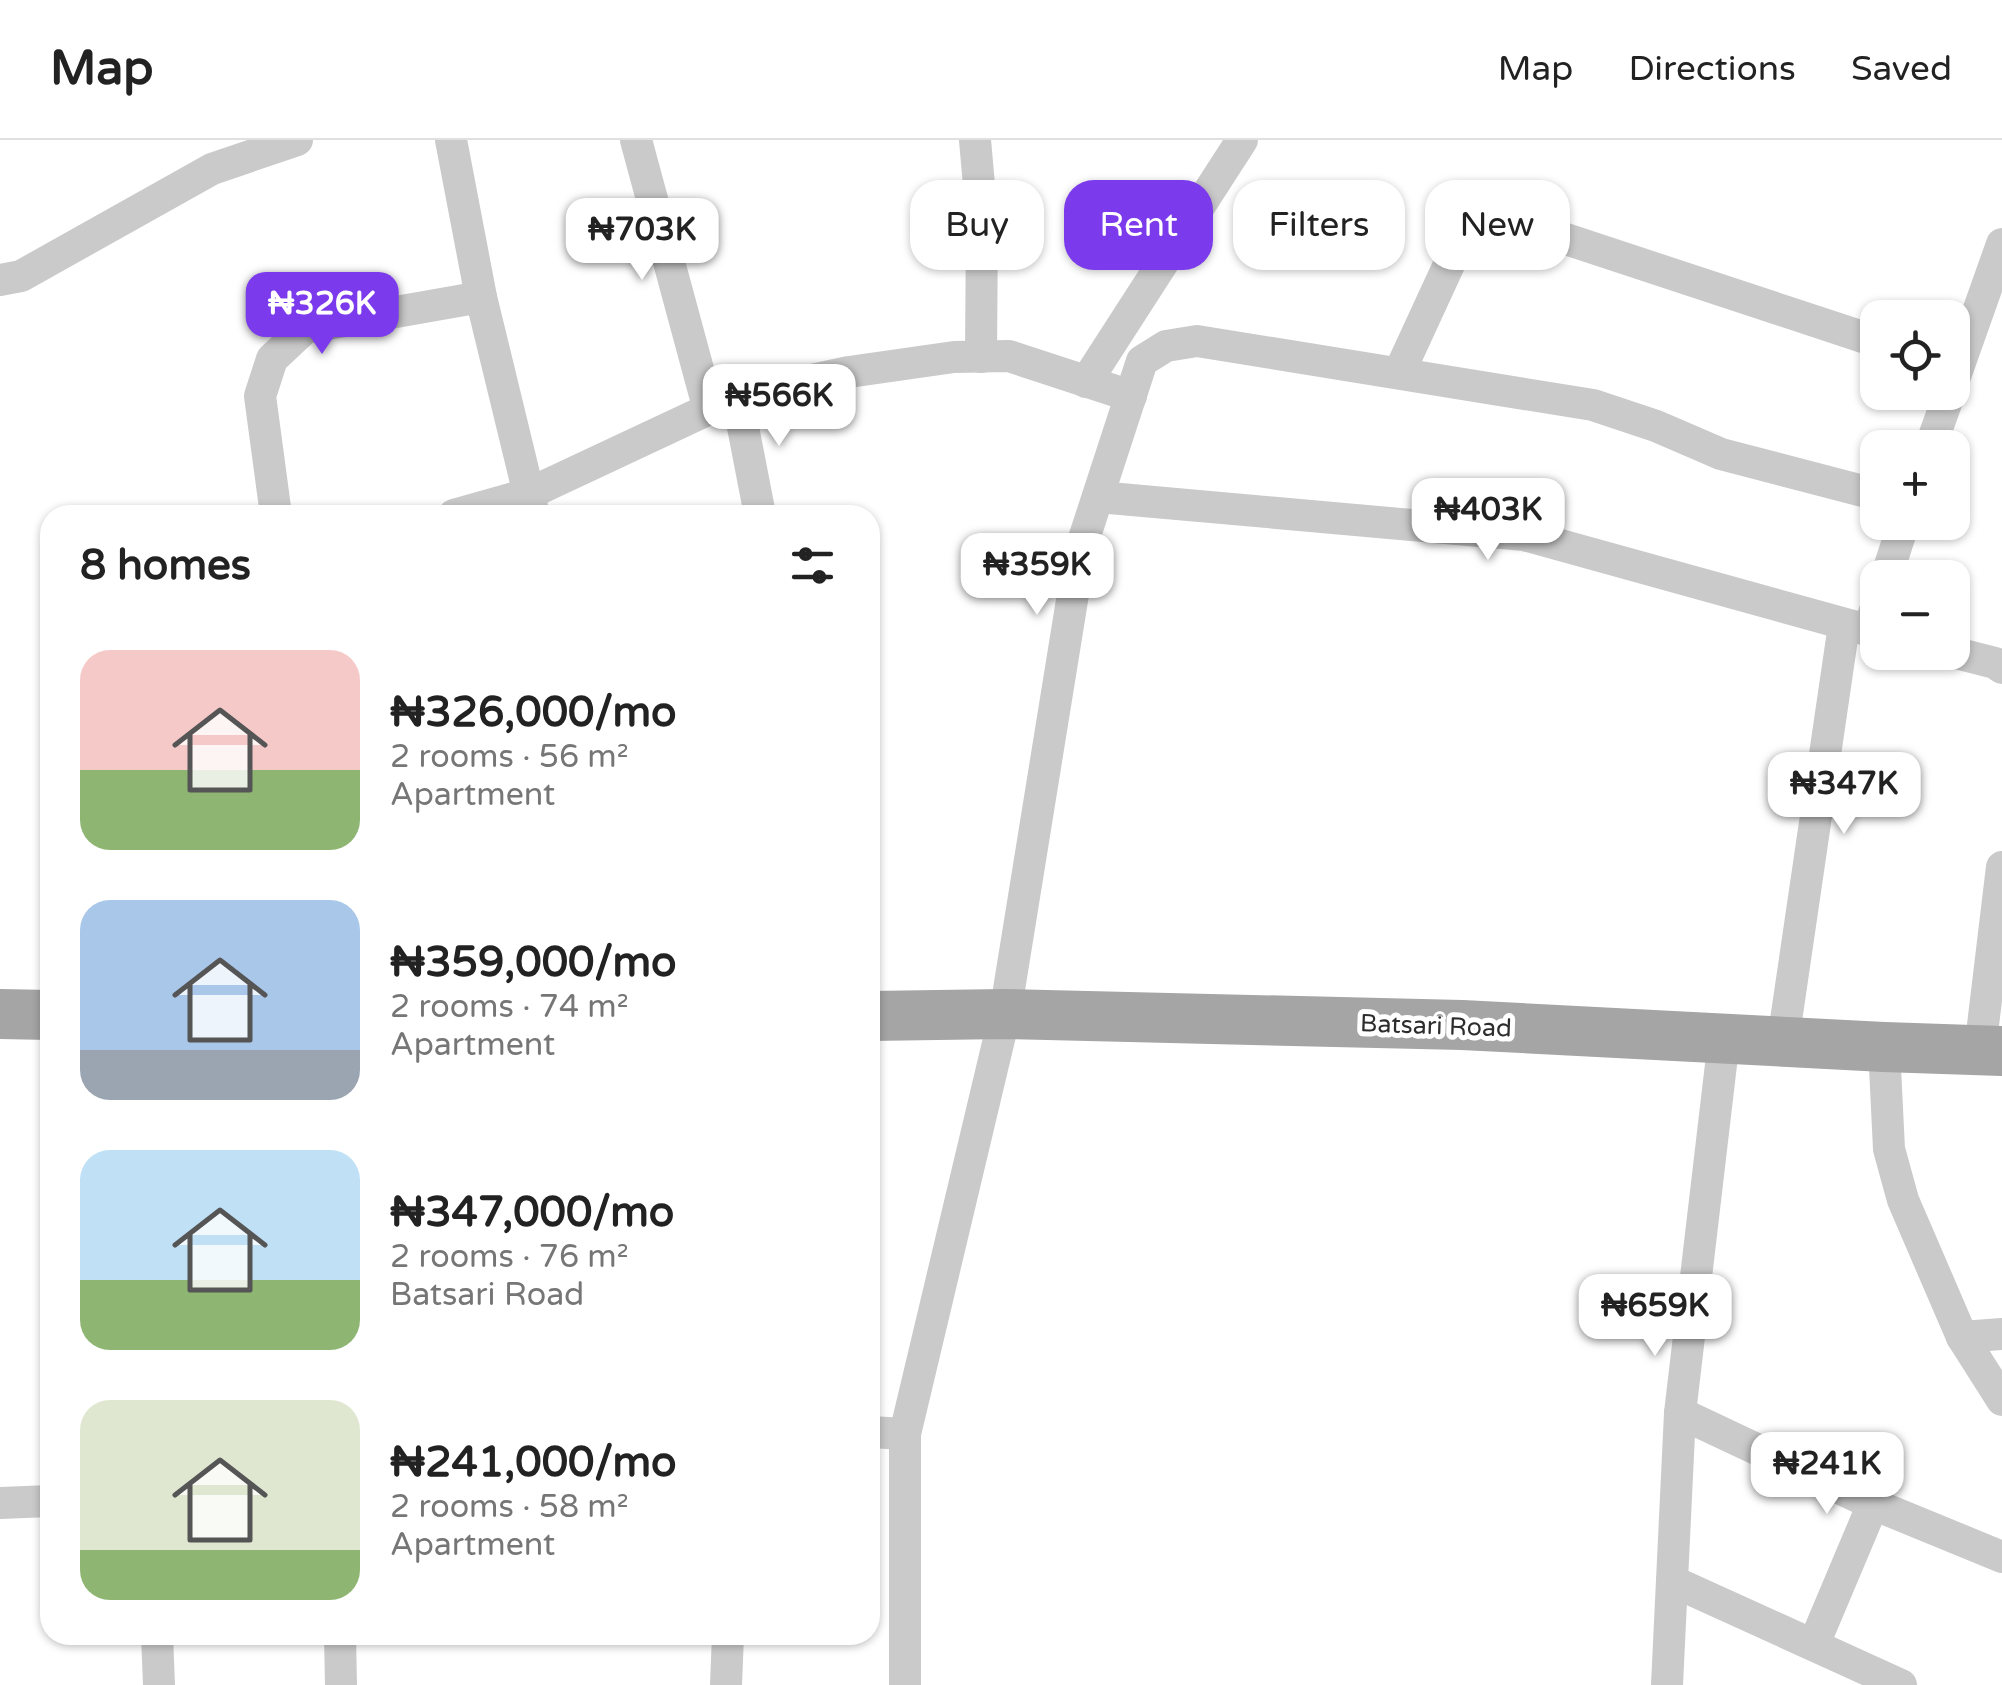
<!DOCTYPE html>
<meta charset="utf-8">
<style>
body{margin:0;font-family:"Varela Round",sans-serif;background:#f6f6f6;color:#222;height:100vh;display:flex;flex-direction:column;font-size:38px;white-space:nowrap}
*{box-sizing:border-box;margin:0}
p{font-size:32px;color:#767676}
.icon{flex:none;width:55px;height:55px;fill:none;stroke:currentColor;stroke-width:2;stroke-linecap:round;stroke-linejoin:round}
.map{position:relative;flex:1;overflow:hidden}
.panel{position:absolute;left:40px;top:365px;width:840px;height:1140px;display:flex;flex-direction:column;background:#fff;border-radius:30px;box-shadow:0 2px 8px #0004}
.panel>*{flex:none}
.guide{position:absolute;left:910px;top:40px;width:940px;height:90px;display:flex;gap:20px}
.fabs{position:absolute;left:1860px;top:160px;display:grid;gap:20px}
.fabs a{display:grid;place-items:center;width:110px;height:110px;border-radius:20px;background:#fff;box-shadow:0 2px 8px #0004;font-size:50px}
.price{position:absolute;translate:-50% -85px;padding:0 22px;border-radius:20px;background:#fff;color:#222;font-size:32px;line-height:65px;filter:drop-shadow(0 2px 5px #0008)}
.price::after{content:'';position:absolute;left:50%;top:60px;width:30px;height:22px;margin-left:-15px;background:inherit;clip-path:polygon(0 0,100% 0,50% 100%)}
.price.on{background:#7c3aed;color:#fff}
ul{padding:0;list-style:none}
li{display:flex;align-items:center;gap:30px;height:250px;padding:0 40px}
li span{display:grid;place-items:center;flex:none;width:280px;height:200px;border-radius:30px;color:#555}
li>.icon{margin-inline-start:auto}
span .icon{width:120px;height:120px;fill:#fffc;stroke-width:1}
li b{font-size:42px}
h2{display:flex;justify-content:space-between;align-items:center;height:120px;padding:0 40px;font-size:42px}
.pill{padding:0 35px;border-radius:30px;background:#fff;box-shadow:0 2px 8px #0004;font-size:35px;line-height:90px}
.pill.on{background:#7c3aed;color:#fff}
header{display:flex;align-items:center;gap:60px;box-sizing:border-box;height:140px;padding:0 50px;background:#fff;border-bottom:2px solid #e0e0e0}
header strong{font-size:48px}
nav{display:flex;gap:55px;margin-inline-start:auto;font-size:35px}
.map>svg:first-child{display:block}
</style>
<header>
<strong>Map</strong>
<nav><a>Map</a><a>Directions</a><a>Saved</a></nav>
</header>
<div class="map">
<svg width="2002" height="1545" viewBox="0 0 2002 1545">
<rect width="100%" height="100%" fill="#fff"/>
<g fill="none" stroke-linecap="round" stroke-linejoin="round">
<g stroke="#cacaca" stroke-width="32">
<path d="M451,0l30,157 52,214"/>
<path d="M636,0l73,270"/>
<path d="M975,0l7,79 -1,138"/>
<path d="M0,140l21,-4 191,-107 85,-29"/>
<path d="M1399,233l71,-154 6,-6h11l391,129"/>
<path d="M1086,242l156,-242"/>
<path d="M1952,245l50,-141"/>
<path d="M737,256l23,119"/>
<path d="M1930,308l20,-56"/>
<path d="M1098,357l426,38 354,98"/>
<path d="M276,375l-16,-119 12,-37 33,-31 176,-31"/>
<path d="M454,375l74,-21 209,-98 112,-24 105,-15 55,-1 122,40"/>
<path d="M1886,438l18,-56"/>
<path d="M1868,491l10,-29"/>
<path d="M1952,512l43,11 7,5"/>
<path d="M1783,901l61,-416"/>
<path d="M1884,907l5,102 14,51 59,137 40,63"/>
<path d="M1980,910l22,-183"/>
<path d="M1962,1197l40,-3"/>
<path d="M1680,1273l193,91 129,53"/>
<path d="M870,1292l35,2"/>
<path d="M0,1363l50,-2"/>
<path d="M1672,1441l229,104"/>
<path d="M157,1495l2,50"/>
<path d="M340,1495l1,50"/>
<path d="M1814,1504l59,-140"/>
<path d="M726,1545l2,-50"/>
<path d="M905,1545v-251l100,-420 75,-463 62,-190 24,-15 31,-5 396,64 63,21 65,28 157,41"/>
<path d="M1667,1545l13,-272 44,-374"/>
</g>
<g stroke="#a5a5a5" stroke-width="50">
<path d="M0,874l50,1"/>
<path d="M870,876l135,-2 457,11 422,22 118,4"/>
</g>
</g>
<g text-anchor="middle" stroke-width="10" stroke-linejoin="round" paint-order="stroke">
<g font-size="25" fill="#2d2d2d" stroke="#fff">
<text transform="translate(1436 885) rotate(2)" y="9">Batsari Road</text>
</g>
</g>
</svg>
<div class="fabs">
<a><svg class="icon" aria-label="locate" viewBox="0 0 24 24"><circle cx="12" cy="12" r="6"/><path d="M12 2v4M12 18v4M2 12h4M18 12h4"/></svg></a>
<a>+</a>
<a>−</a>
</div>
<b class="price" style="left:642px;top:143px">₦703K</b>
<b class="price on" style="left:322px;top:217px">₦326K</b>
<b class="price" style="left:779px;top:309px">₦566K</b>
<b class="price" style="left:1488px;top:423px">₦403K</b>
<b class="price" style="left:1037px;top:478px">₦359K</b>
<b class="price" style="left:1844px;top:697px">₦347K</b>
<b class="price" style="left:1655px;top:1219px">₦659K</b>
<b class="price" style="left:1827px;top:1377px">₦241K</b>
<div class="guide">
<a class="pill">Buy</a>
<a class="pill on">Rent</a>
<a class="pill">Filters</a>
<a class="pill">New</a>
</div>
<section class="panel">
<h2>8 homes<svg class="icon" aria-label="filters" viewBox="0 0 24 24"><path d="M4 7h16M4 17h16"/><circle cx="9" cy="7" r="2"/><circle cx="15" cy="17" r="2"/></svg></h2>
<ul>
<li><span style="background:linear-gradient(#f6c9c9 60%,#8fb573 0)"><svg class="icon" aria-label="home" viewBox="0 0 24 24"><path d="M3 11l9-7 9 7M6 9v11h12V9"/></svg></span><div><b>₦326,000/mo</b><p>2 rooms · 56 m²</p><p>Apartment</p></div></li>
<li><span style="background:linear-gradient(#a9c7e8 75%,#9aa5b1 0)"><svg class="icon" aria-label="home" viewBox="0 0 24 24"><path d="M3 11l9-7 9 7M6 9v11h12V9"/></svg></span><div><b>₦359,000/mo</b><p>2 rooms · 74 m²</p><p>Apartment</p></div></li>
<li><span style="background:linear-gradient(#bfe0f5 65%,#8fb573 0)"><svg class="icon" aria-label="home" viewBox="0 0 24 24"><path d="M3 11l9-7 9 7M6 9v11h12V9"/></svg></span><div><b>₦347,000/mo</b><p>2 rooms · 76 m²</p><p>Batsari Road</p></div></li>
<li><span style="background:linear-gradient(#dfe7d0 75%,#8fb573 0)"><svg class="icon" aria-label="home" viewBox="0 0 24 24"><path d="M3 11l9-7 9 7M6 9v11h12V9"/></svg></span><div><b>₦241,000/mo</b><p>2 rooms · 58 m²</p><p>Apartment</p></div></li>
</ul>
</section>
</div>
